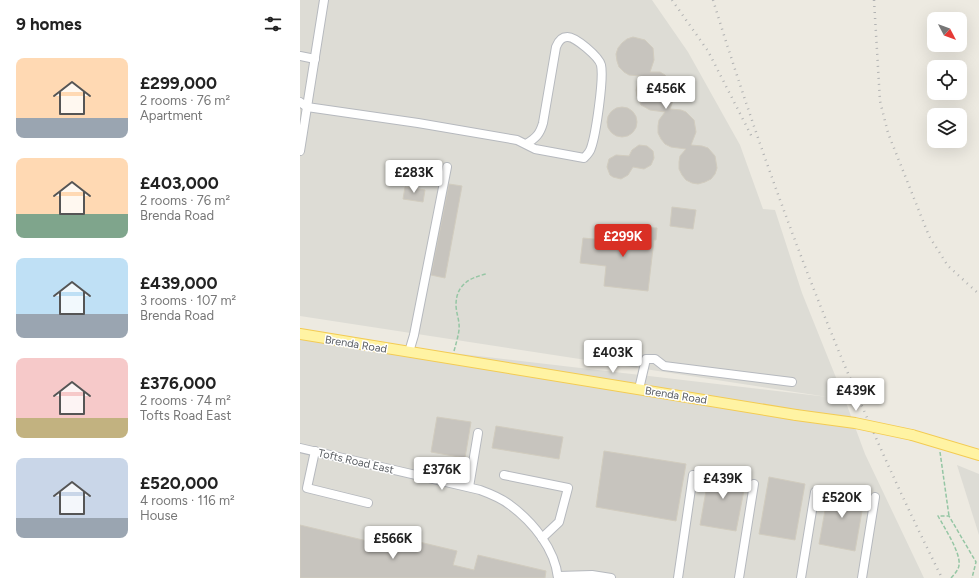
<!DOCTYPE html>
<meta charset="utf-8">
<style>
body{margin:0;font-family:Figtree,sans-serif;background:#f2f2f2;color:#222;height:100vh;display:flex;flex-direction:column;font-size:15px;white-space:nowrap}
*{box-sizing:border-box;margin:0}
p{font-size:13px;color:#767676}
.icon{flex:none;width:22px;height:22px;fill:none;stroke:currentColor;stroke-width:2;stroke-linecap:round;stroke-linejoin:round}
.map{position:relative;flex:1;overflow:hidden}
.side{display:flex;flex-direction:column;background:#fff;width:300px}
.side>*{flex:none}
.needle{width:26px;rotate:131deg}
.buttons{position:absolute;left:627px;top:12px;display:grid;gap:8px}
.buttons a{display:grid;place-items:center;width:40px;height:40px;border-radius:8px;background:#fff;box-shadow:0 4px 16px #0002;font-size:20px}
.price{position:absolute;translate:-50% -34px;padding:0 9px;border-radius:4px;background:#fff;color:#222;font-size:13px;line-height:26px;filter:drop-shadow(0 1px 2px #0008)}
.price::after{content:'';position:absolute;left:50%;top:24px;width:12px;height:9px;margin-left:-6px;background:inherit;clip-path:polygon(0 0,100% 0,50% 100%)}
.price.on{background:#d93025;color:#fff}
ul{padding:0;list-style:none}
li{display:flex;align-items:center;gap:12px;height:100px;padding:0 16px}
li span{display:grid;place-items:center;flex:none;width:112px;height:80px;border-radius:8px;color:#555}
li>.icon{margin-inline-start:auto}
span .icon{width:48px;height:48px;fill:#fffc;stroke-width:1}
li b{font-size:17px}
h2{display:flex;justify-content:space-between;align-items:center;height:48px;padding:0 16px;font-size:17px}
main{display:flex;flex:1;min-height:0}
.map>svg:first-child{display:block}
</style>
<main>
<section class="side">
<h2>9 homes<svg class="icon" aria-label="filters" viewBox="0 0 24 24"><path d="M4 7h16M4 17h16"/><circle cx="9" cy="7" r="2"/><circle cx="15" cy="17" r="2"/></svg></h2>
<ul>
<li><span style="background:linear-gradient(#ffd9b3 75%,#9aa5b1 0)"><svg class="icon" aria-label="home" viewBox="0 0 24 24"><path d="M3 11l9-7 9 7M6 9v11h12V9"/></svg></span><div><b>£299,000</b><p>2 rooms · 76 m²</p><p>Apartment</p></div></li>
<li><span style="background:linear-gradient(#ffd9b3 70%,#7fa58c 0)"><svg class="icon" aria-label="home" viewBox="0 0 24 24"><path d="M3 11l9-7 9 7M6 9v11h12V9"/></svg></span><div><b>£403,000</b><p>2 rooms · 76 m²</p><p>Brenda Road</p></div></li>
<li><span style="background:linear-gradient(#bfe0f5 70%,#9aa5b1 0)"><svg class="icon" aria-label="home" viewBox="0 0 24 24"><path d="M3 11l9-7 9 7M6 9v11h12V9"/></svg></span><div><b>£439,000</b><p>3 rooms · 107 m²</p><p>Brenda Road</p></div></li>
<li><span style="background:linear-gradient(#f6c9c9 75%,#c2b280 0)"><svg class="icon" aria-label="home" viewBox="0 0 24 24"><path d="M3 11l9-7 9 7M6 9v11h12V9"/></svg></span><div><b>£376,000</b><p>2 rooms · 74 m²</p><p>Tofts Road East</p></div></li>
<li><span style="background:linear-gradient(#c9d6e8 75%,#9aa5b1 0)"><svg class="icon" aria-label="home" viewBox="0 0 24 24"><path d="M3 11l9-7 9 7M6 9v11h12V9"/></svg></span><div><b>£520,000</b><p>4 rooms · 116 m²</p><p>House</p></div></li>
</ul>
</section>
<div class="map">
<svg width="679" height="578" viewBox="0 0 679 578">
<rect width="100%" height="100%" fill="#edeae1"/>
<g fill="#dddcd5">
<path d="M0,0h352l36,52 52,93 23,64 12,1 27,83 43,107 20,54 59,124h-624v-243l528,62 -528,-81z"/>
<path d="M657,465l22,9v61z"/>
</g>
<g fill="#c7c4be" stroke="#d1ccbf">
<path d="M333,37l12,3 8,8 1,12 -4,12h10l5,3 8,8 2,12 -5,14 11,1 5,2 8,8 2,12 -5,13 11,1 6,2 7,8 2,12 -2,6 -4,5 -6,3 -7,2 -6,-1 -6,-3 -4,-5 -3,-6v-7l1,-6 6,-7 -15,-2 -6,-3 -4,-5 -3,-6v-7l1,-6 6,-8 -15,-2 -9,-5 -4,-9 -1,-6 4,-14 -11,-1 -5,-3 -5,-5 -2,-6 -1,-7 2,-6 4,-5 5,-4z"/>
<circle cx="322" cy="122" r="15"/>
<path d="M339,145l8,1 6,5 1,7 -3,7 -7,4 -11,-2 -5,8 -7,4 -8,-2 -3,-2 -3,-8 2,-8 7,-4 13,1 3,-6z"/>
<path d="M149,184l13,2 -17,92 -14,-3z"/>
<path d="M105,187l20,3 -2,12 -20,-3z"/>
<path d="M372,207l24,3 -3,19 -23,-3z"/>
<path d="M326,226l31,2 -1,12h-2l-6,51 -44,-5 2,-20 -26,-3 3,-25 42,4z"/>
<path d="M137,417l34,5 -6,36 -34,-6z"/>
<path d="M196,426l67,11 -4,22 -67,-11z"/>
<path d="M304,451l82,13 -10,57 -80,-14z"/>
<path d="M410,468l37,7 -11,56 -36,-6z"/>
<path d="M469,477l36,7 -10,56 -36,-6z"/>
<path d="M529,488l36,6 -10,57 -36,-7z"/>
<path d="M0,525l84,20 2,-11 71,17 -4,14 21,5 4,-15 68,16 -1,7h-245z"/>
</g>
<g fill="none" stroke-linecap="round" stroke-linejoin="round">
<defs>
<g id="minor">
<path d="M0,56l15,3"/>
<path d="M0,102l7,5 111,16 99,17 18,9 49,9c3,-3 6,-6 7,-10 5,-14 13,-70 10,-83 -2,-8 -26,-29 -34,-28 -6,0 -9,5 -11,10l-13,76c-3,11 -7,15 -17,21"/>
<path d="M0,151l24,-151"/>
<path d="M109,352l5,-17 33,-168"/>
<path d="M339,389l7,-30h9l9,7 128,16"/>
<path d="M0,448l180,42c11,4 21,8 30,15 23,17 45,44 48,73"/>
<path d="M15,451l-8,37 61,15"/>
<path d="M204,475l64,13 -9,34 -17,16"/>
<path d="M169,487l9,-54"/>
<path d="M258,576l34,-1 19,3"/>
<path d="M378,578l15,-103"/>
<path d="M439,578l15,-94"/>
<path d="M501,578l14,-86"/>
<path d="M562,578l13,-81"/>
</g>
<g id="major">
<path d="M0,334l496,81"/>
<path d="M612,435l67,20"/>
</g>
</defs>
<use href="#minor" stroke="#b6b9be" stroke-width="10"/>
<use href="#major" stroke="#f3cb53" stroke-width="12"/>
<g stroke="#95c6a4" stroke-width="1.5" stroke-dasharray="4 2" stroke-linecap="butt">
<path d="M154,351c2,-7 4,-14 5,-21 1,-9 -3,-17 -3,-25 0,-20 13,-27 30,-31"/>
<path d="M640,452l9,64"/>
<path d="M651,578c3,-3 8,-9 8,-13 2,-12 -15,-38 -21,-49h11l27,46 -4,16"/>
</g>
<use href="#minor" stroke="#fff" stroke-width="8"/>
<use href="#major" stroke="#fff3a3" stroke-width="10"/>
<g stroke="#b2b3b3" stroke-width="2.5" stroke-dasharray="1 5" stroke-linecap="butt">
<path d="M372,0l36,51 44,86"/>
<path d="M413,0c61,198 136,392 229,578"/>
<path d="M574,0l6,101 8,32 41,103 19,30 31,28"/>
</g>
<defs>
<path id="major-bridge" d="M496,415l59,8 57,12"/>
</defs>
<use href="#major-bridge" stroke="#f3cb53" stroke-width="12" stroke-linecap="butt"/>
<use href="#major-bridge" stroke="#fff3a3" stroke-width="10"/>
</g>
<g text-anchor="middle" stroke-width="3" stroke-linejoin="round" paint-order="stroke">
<g font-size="11" fill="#595d62" stroke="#fff">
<text transform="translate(56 344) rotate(9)" y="4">Brenda Road</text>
<text transform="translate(376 395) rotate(9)" y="4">Brenda Road</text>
<text transform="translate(56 461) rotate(13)" y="4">Tofts Road East</text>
</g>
</g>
</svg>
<div class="buttons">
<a><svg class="needle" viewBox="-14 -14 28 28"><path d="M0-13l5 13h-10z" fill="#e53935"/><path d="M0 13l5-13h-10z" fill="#767676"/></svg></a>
<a><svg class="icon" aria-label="locate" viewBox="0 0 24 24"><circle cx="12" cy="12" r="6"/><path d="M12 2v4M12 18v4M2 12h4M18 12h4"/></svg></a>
<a><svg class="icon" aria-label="layers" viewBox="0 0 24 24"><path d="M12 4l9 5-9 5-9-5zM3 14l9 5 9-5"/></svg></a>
</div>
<b class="price" style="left:366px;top:110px">£456K</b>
<b class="price" style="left:114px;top:194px">£283K</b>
<b class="price on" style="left:323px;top:258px">£299K</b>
<b class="price" style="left:313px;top:374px">£403K</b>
<b class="price" style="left:556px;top:412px">£439K</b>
<b class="price" style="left:142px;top:491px">£376K</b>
<b class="price" style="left:423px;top:500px">£439K</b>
<b class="price" style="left:542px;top:519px">£520K</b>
<b class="price" style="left:93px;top:560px">£566K</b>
</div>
</main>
